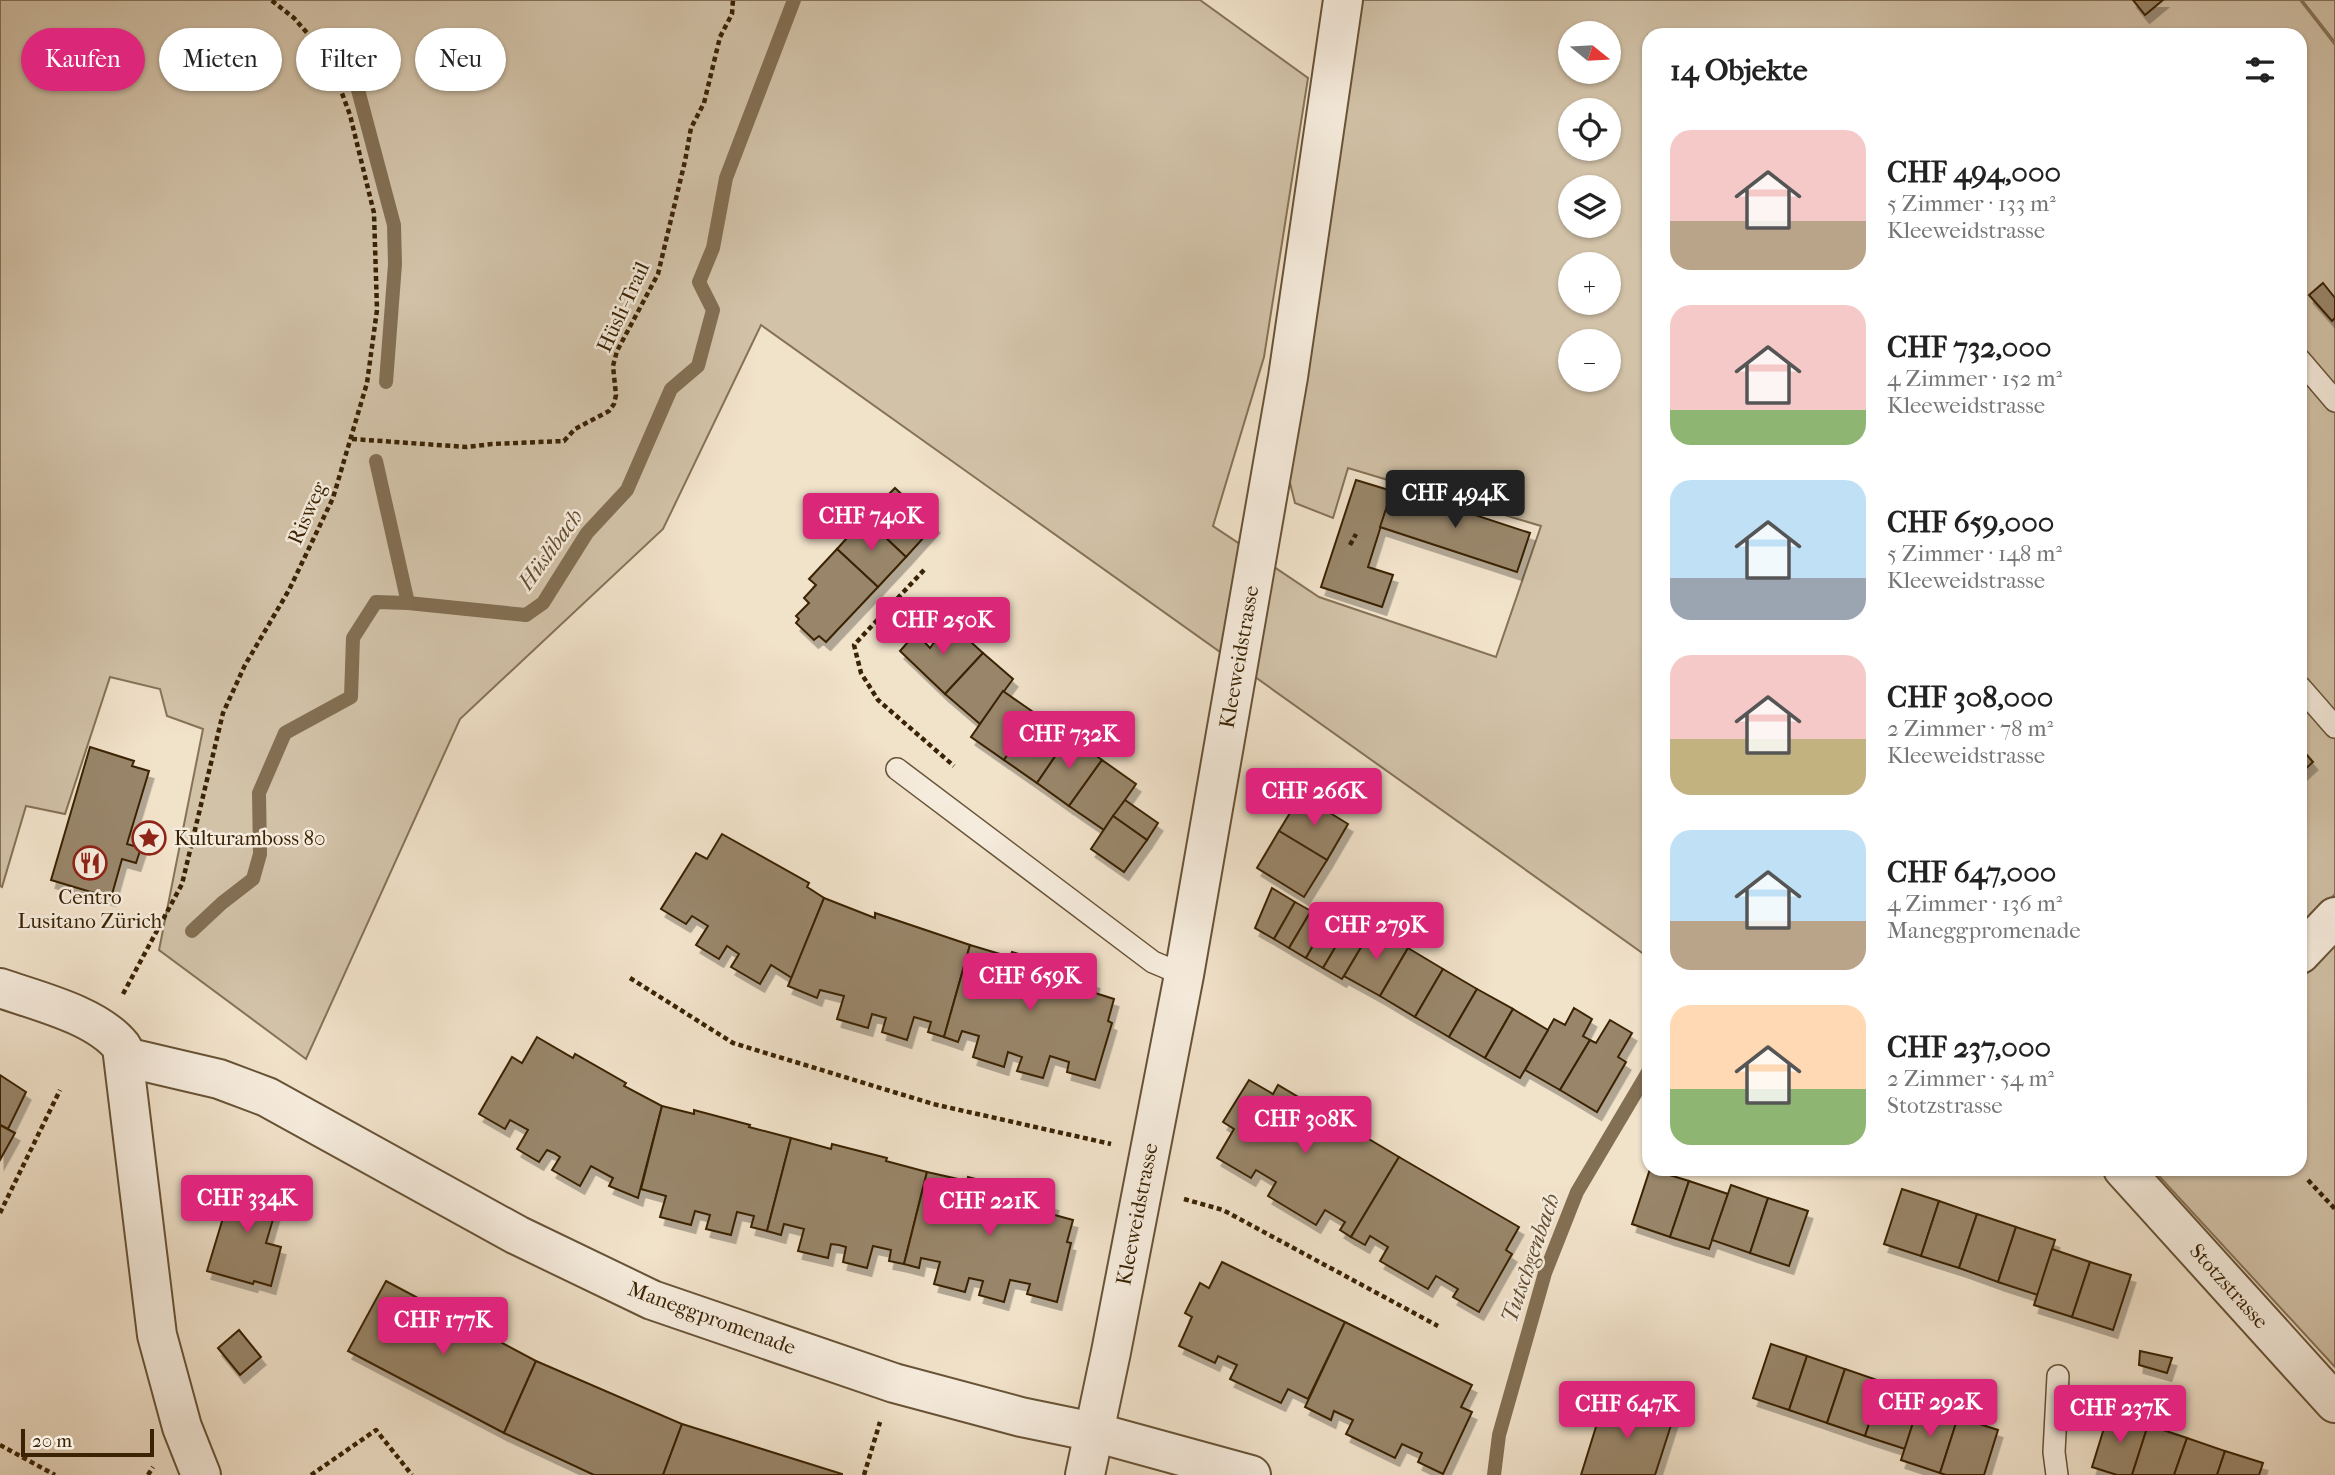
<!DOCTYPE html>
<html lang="de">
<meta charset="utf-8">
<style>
body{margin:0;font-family:"IM FELL French Canon",serif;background:#f6f6f6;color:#222;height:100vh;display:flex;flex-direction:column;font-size:26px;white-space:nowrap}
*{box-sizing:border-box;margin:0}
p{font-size:23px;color:#767676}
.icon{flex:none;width:38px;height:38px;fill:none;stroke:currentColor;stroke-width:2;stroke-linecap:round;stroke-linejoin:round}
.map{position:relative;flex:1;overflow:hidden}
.side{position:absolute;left:1642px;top:28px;width:665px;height:1148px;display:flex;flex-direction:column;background:#fff;border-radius:21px;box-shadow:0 2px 5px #0004}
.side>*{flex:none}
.hud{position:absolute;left:21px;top:28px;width:665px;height:63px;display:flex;gap:14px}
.needle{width:46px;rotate:108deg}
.controls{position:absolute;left:1558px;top:21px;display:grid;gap:14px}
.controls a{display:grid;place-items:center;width:63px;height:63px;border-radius:50%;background:#fff;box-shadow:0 2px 5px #0004;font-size:35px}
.scale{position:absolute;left:21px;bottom:18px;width:133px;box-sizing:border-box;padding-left:7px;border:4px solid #3a2304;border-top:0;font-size:19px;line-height:24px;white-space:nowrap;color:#3a2304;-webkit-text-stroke:5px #f6ecdd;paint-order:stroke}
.price{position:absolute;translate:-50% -60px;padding:0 16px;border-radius:7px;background:#db2777;color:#fff;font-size:23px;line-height:46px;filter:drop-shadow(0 2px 4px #0008)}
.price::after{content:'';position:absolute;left:50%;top:42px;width:21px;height:16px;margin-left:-10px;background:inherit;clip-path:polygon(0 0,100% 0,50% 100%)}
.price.on{background:#222;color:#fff}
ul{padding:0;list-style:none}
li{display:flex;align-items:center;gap:21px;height:175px;padding:0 28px}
li span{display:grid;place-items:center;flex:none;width:196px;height:140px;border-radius:21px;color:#555}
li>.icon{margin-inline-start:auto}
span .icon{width:84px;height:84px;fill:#fffc;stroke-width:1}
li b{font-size:30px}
h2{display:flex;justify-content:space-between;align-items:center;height:84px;padding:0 28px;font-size:30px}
.pill{padding:0 24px;border-radius:32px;background:#fff;box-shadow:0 2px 5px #0004;font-size:24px;line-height:63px}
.pill.on{background:#db2777;color:#fff}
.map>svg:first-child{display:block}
</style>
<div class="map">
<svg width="2335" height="1475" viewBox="0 0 2335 1475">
<defs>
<filter id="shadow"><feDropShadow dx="4.5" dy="8" stdDeviation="0" flood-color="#0004"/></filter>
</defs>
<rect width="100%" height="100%" fill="#f1e2ca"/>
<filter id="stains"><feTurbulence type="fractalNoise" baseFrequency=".00286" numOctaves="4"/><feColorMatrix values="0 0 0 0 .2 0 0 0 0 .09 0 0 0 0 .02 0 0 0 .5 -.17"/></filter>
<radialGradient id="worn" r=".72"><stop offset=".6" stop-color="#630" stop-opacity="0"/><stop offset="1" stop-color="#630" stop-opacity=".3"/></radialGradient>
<g fill="#d2c2a8" stroke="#867256" stroke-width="2" fill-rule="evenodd">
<path d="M0,0h1200l108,78 -44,279 -51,169 106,71 177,60 45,-131 -193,-58 -15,50 -38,-15 -7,-28 73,-475h939l35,45v849l-35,37v-896h-652v922l-887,-632 -98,204 -203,190 -154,340 -147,-109 44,-221 -36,-13 -7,-27 -50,-12 -45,137 -39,-8 -24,81 -2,-1zM1570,33h38v39h-38zM1570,110h38v39h-38zM1570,187h38v39h-38zM1570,264h38v39h-38zM1570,341h38v39h-38z"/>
<path d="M2302,0h33v42z"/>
<path d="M2335,936v431l-176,-191 -1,-7h142v-196z"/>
</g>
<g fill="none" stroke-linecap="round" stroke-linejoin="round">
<g stroke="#836f53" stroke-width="14">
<path d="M343,44l6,12 45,169 1,39 -9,118"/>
<path d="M376,461l32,142"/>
<path d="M192,931l30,-28 31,-24 7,-25 -1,-61 26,-60 66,-36 2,-59 23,-36 32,1 118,12 17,-12 44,-70 40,-43 44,-101 27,-23 15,-56 -14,-28 14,-34 13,-70 68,-178"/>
<path d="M1494,1475l5,-40 46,-162 32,-81 71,-120"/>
</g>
</g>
<g fill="#99866b" stroke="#3a2304" stroke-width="2" filter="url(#shadow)">
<path d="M2133,0h30l-18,15z"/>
<path d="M2323,283l12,15v20l-3,3 -23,-26z"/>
<path d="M1356,480l36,11 -24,76 25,8 -11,32 -61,-20z"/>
<path d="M895,488l40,37 -29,32 -41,-39z"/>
<path d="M1393,488l137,45 -13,39 -137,-45z"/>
<path d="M865,518l41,39 -28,30 -41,-38z"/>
<path d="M837,549l41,38 -52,55 -7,-6 -5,4 -18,-17 3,-4 -3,-3 13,-13 -5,-5 12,-13 -7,-6z"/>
<path d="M949,622l34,31 -38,41 -45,-43 16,-18 14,15z"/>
<path d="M983,653l30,26 -33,45 -35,-30z"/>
<path d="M1003,691l33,23 -32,46 -33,-23z"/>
<path d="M1036,714l33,22 -32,47 -33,-23z"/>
<path d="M1069,736l33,24 -33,46 -32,-23z"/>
<path d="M90,747l44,14 -2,5 17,5 -22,73 14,4 -5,15 -14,-4 -11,39 -60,-18z"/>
<path d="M2300,747l13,15 -13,12z"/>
<path d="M1102,760l34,24 -32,46 -35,-24z"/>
<path d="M1301,795l47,29 -21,36 -48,-29z"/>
<path d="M1125,800l33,23 -11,17 -34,-24z"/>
<path d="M1113,816l34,24 -23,32 -33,-23z"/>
<path d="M1279,831l48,29 -23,37 -47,-29z"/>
<path d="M722,834l87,49 -2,4 17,11 -32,80 -21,-13 -11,19 -29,-17 8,-13 -12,-8 -8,13 -23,-14 12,-19 -16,-10 -6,8 -25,-15 35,-56 11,6z"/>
<path d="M1272,888l23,14 -21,37 -19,-11z"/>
<path d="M824,898l51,20v-5l95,32 -26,92 -16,-5 3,-10 -17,-5 -7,23 -25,-8 4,-14 -14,-4 -4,14 -31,-9 7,-23 -24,-6 -3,8 -29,-12z"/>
<path d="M1295,902l16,9 -22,37 -15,-9z"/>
<path d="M1311,911l16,10 -21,37 -17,-10z"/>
<path d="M1327,921l18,10 -22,37 -17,-10z"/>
<path d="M1372,928l36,20 -28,48 -36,-20z"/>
<path d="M1345,931l19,11 -22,37 -19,-11z"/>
<path d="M970,945l40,12 2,-5 56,17 -1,3 28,9 -3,11 22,7 -6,22 4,2 -17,57 -28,-8 2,-10 -19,-6 -7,22 -26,-7 5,-14 -14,-5 -4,15 -31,-10 6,-21 -17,-5 -4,11 -14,-5z"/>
<path d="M1408,948l35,21 -28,48 -35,-21z"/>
<path d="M1443,969l34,20 -28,48 -34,-20z"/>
<path d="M1477,989l36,20 -28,49 -36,-21z"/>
<path d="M1574,1008l18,11 -9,17 7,4 -30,50 -35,-20 29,-51 11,6z"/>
<path d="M1513,1009l35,21 -28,48 -35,-20z"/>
<path d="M1610,1020l22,13 -14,24 8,5 -29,50 -37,-22 30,-50 6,3z"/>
<path d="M537,1037l36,21 2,-4 51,29 -2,3 38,20 -24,92 -29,-12 4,-8 -22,-12 -11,20 -28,-16 8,-13 -6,-4 -7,-3 -8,12 -22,-13 11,-19 -18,-10 -5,9 -26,-15 33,-57 10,6z"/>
<path d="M0,1075l26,17 -18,37 -8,-4z"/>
<path d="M1249,1080l24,14 5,-9 121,72 -48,80 -11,-7 5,-8 -20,-12 -9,15 -48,-29 8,-14 -20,-12 -5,8 -34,-20 17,-29 -11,-7z"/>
<path d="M662,1106l32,8v-4l56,15 -1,2 42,11 -24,93 -16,-4 3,-11 -17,-4 -6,23 -25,-6 4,-14 -15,-4 -4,14 -31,-8 6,-21 -25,-7z"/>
<path d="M0,1125l15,8 -15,27z"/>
<path d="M791,1138l40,11 1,-5 55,14 -1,3 41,11 -23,92 -15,-3 2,-11 -18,-4 -6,22 -24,-6 3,-15 -7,-2 -8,-1 -3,14 -30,-7 6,-22 -20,-5 -3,11 -14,-4z"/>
<path d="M1399,1157l120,70 -13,23 6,4 -33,58 -26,-15 5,-8 -22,-13 -8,13 -48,-28 8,-14 -18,-11 -5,9 -14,-8z"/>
<path d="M1650,1169l39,12 -19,56 -38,-13z"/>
<path d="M927,1172l40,9 1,-4 57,15 -1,3 30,8 -3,11 22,6 -6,22 4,1 -14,59 -30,-8 3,-10 -20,-4 -6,22 -25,-7 4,-14 -14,-3 -4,14 -31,-8 6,-22 -19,-4 -2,10 -15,-4z"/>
<path d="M235,1178l46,14 -15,51 15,4 -10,39 -17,-5 -1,3 -46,-13z"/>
<path d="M1689,1181l39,13 -19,55 -39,-12z"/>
<path d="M1731,1185l37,13 -18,55 -38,-13z"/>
<path d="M1902,1189l37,12 -18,55 -37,-12z"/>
<path d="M1768,1198l40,13 -19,55 -39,-13z"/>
<path d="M1939,1201l38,13 -18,54 -38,-12z"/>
<path d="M1977,1214l39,13 -18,55 -39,-14z"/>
<path d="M2016,1227l39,13 -17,55 -40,-13z"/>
<path d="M2052,1249l38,13 -18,55 -38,-12z"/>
<path d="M1222,1262l123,60 -37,77 -20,-10 -7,14 -51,-24 7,-14 -19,-9 -3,7 -36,-17 13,-29 -7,-4 15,-30 9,5z"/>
<path d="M2090,1262l41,13 -18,55 -41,-13z"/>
<path d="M386,1281l150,80 -32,72 -156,-82z"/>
<path d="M1345,1322l127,63 -11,22 11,5 -29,62 -25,-12 4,-9 -20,-9 -7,14 -49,-24 7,-14 -19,-9 -3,9 -26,-13z"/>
<path d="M239,1330l22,27 -21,18 -22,-27z"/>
<path d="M1771,1344l36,12 -18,54 -36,-12z"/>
<path d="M2140,1351l32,7 -5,15 -28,-8z"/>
<path d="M1807,1356l38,13 -18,54 -38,-13z"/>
<path d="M536,1361l146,63 -19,51h-69l-90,-42z"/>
<path d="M1845,1369l38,13 -18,54 -38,-13z"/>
<path d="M1883,1382l39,13 -17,54 -40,-13z"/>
<path d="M1605,1398l68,21 -18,56h-74z"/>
<path d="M1919,1404l39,13 -18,56 -39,-13z"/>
<path d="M2109,1412l39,13 -16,50h-15l-25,-8z"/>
<path d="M1958,1417l40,13 -14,45h-38l-6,-2z"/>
<path d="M682,1424l160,50v1h-179z"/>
<path d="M2148,1425l39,13 -13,37h-42z"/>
<path d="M2187,1438l38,13 -8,24h-43z"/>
<path d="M2225,1451l38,12 -4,12h-42z"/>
</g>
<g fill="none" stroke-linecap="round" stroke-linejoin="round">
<defs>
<g id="service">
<path d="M2300,360l35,41"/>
<path d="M2300,687l35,40"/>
<path d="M897,769l256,193 31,13"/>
<path d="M2057,1475l-3,-23 4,-76"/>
</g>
<g id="minor">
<path d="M2300,954l35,-37"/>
<path d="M125,1057l94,22 48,18 250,138 135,65 242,83 127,34 73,15 157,43"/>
<path d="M2123,1169l212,234"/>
<path d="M1085,1475l26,-123 73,-377 104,-598 55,-377"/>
</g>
<path id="tertiary" d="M0,988c37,13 97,27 122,59l35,288 25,92 19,48"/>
</defs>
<use href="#service" stroke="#685336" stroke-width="24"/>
<use href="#minor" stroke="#685336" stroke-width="42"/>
<use href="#tertiary" stroke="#685336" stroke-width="42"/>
<g stroke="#3a2304" stroke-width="4.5" stroke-dasharray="5 3.5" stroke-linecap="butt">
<path d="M352,439l115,8 25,-3 72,-3 11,-12 34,-18 5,-7 2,-9 -3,-29 4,-15 41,-77 27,-113 6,-33 13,-25 16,-66 12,-23 1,-14"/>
<path d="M1350,545l6,-11"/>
<path d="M924,570l-70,75 7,28 17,27 76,66"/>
<path d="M630,978l103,65 200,61 178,40"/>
<path d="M123,994l59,-110 41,-171 22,-48 44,-75 44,-92 34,-115 10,-73 -3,-97 -24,-98 -21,-57 -35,-40 -23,-18"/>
<path d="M2308,1180l27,29"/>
<path d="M1184,1199l39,11 215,116"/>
<path d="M0,1213l60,-123"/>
<path d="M0,1445l55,30"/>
<path d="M148,1475l5,-8"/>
<path d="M311,1475l65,-45 36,45"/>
<path d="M864,1475l16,-53"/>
</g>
<use href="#service" stroke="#f6ecdd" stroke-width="21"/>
<use href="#minor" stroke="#f6ecdd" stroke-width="38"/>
<use href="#tertiary" stroke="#f6ecdd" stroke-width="38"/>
</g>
<defs>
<symbol id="sight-ring" viewBox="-11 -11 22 22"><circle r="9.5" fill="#f6ecdd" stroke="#8f2418" stroke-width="1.5"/><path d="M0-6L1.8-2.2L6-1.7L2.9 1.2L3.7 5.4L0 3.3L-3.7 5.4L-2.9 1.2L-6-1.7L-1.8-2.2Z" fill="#8f2418"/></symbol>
<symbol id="restaurant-ring" viewBox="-11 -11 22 22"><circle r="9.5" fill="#f6ecdd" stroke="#8f2418" stroke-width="1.5"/><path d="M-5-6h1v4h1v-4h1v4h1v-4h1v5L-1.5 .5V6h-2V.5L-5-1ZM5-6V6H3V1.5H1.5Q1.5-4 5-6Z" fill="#8f2418"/></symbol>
</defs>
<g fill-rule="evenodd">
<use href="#sight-ring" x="130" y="819" width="38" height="38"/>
<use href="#restaurant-ring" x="71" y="844" width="38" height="38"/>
</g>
<g text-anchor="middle" stroke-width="5" stroke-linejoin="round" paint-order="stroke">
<g font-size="21" fill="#3a2304" stroke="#f6ecdd">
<text transform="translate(623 307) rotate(-65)" y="7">Hüsli-Trail</text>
<text transform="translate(307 513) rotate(-66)" y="7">Risweg</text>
<text transform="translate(1239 657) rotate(-80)" y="7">Kleeweidstrasse</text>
<text transform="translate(1137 1214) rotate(-79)" y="7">Kleeweidstrasse</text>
<text transform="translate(2229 1286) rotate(48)" y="7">Stotzstrasse</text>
<text transform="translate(712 1318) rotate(20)" y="7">Maneggpromenade</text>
</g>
<g font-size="21" fill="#3a2304" stroke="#f6ecdd" text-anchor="start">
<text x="174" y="845">Kulturamboss 80</text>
<text x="90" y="904" text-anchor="middle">Centro<tspan x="90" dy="24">Lusitano Zürich</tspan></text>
</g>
<g font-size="23" font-style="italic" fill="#644f32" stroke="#f6ecdd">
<text transform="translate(550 549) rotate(-54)" y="8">Hüslibach</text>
<text transform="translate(1530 1258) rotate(-71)" y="8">Tutschgenbach</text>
</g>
</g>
<rect width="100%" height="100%" filter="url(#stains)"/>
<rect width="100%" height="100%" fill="url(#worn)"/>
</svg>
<div class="controls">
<a><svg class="needle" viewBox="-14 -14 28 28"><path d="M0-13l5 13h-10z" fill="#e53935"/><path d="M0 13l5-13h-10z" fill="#767676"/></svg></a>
<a><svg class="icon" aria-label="locate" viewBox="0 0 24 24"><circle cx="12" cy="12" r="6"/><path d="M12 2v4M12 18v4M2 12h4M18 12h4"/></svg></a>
<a><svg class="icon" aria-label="layers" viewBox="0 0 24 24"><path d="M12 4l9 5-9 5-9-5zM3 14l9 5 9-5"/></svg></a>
<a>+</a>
<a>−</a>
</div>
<div class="scale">20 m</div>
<b class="price on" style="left:1455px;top:530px">CHF 494K</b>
<b class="price" style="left:871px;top:553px">CHF 740K</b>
<b class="price" style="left:943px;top:657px">CHF 250K</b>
<b class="price" style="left:1069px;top:771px">CHF 732K</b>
<b class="price" style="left:1314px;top:828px">CHF 266K</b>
<b class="price" style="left:1376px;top:962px">CHF 279K</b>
<b class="price" style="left:1030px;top:1013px">CHF 659K</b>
<b class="price" style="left:1305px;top:1156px">CHF 308K</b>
<b class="price" style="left:247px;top:1235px">CHF 334K</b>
<b class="price" style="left:989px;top:1238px">CHF 221K</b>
<b class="price" style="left:443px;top:1357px">CHF 177K</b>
<b class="price" style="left:1930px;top:1439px">CHF 292K</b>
<b class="price" style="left:1627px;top:1441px">CHF 647K</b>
<b class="price" style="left:2120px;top:1445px">CHF 237K</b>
<div class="hud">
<a class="pill on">Kaufen</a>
<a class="pill">Mieten</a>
<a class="pill">Filter</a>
<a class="pill">Neu</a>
</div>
<section class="side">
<h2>14 Objekte<svg class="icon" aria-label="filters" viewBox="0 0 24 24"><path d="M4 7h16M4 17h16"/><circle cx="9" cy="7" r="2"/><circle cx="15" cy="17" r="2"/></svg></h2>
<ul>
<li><span style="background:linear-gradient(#f6c9c9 65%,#b9a48a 0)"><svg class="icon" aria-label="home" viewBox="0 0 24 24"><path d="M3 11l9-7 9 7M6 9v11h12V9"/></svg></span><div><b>CHF 494,000</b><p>5 Zimmer · 133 m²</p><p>Kleeweidstrasse</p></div></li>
<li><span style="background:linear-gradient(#f6c9c9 75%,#8fb573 0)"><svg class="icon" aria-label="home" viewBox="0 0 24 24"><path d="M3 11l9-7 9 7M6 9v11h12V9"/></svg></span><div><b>CHF 732,000</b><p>4 Zimmer · 152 m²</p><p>Kleeweidstrasse</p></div></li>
<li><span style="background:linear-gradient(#bfe0f5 70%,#9aa5b1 0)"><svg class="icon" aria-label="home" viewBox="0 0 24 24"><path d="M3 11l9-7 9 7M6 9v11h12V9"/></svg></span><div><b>CHF 659,000</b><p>5 Zimmer · 148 m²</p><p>Kleeweidstrasse</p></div></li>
<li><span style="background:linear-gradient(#f6c9c9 60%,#c2b280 0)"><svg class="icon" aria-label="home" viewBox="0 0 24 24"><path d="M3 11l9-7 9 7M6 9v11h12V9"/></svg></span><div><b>CHF 308,000</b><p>2 Zimmer · 78 m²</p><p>Kleeweidstrasse</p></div></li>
<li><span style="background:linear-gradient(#bfe0f5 65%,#b9a48a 0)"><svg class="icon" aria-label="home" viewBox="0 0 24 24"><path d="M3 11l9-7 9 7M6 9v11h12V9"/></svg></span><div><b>CHF 647,000</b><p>4 Zimmer · 136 m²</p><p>Maneggpromenade</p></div></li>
<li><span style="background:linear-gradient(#ffd9b3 60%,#8fb573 0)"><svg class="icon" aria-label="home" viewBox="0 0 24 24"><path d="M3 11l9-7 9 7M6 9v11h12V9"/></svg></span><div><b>CHF 237,000</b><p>2 Zimmer · 54 m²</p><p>Stotzstrasse</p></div></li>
</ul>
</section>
</div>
